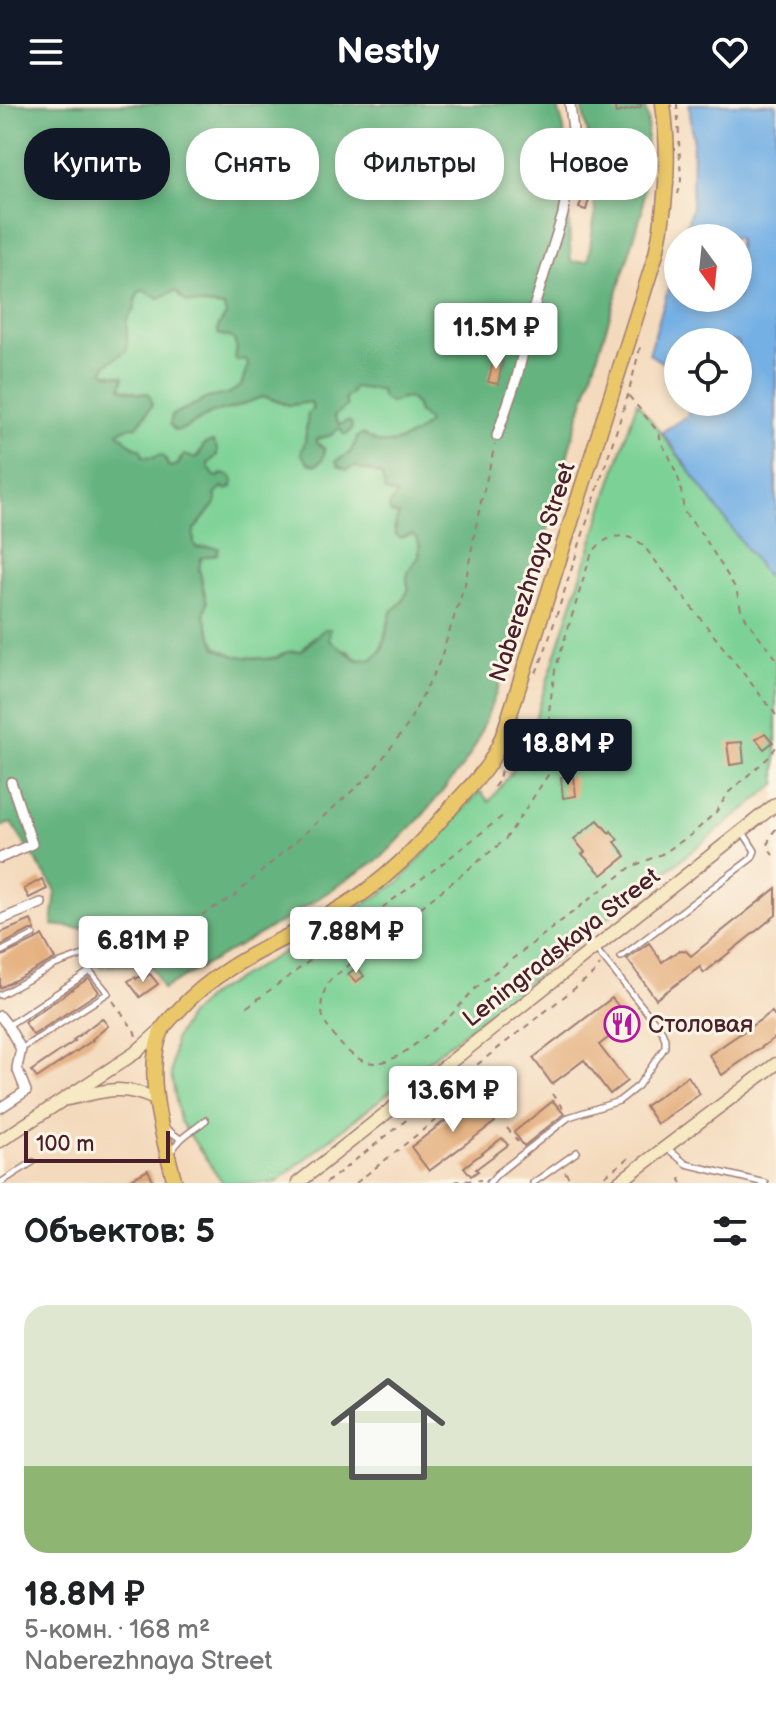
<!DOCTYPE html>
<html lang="ru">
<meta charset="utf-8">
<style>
body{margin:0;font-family:"Balsamiq Sans",sans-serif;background:#f6f6f6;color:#202124;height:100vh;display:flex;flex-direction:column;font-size:30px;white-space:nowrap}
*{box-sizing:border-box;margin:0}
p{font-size:26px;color:#757577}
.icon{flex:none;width:44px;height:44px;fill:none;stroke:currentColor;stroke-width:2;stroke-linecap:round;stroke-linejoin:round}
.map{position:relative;height:1079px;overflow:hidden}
.sheet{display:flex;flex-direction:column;background:#fff;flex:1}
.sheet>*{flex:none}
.hud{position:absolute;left:24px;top:24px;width:728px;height:72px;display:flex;gap:16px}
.needle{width:52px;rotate:165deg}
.controls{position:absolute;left:664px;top:120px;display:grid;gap:16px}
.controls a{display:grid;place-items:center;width:88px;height:88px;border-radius:50%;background:#fff;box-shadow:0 4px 12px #0003;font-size:40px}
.scale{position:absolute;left:24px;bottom:20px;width:146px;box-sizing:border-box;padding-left:8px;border:4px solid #4a1f2b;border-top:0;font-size:22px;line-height:28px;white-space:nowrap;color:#4a1f2b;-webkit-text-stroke:6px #fcf5e5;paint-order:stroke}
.price{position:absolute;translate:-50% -68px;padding:0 18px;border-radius:8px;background:#fff;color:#222;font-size:26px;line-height:52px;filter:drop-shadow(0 2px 4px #0008)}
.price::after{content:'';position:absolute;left:50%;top:48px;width:24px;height:18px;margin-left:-12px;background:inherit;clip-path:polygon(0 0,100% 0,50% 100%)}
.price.on{background:#111827;color:#fff}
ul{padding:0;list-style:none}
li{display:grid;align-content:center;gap:16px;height:424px;padding:0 24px}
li+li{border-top:2px solid #e0e0e0}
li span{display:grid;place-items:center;height:248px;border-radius:24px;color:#555}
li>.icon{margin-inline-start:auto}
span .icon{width:144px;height:144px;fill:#fffc;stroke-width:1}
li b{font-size:34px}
h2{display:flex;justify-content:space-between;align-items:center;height:96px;padding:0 24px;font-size:34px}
.chip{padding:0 28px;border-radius:32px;background:#fff;box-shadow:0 4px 12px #0003;font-size:28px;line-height:72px}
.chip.on{background:#111827;color:#fff}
header{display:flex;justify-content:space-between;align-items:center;height:104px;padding:0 24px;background:#111827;color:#fff;font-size:36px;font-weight:700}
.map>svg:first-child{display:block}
</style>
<header><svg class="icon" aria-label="menu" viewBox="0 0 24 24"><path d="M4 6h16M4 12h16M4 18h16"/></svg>Nestly<svg class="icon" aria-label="heart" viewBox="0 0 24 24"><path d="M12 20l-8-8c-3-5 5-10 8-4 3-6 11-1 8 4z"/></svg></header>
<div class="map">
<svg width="776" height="1079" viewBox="0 0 776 1079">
<rect width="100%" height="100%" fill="#fcf5e5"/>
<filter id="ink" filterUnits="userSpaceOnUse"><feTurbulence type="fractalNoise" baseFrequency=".0125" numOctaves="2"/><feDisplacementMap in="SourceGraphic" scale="16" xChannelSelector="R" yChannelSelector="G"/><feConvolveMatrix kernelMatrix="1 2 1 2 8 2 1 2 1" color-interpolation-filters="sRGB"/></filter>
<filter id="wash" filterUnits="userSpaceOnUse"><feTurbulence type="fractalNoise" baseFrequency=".006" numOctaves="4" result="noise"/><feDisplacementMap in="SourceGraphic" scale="32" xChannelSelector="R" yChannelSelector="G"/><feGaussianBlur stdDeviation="1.8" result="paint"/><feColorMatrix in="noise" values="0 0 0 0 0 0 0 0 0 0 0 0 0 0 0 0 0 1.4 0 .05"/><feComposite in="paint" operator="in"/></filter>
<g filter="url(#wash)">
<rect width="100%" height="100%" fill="#f4dabd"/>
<g fill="#7cd296" stroke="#637860" stroke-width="2">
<path d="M143,186l16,8 15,-7 3,1 3,6 44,9 2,8 -8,12v7l15,4 4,10 10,11 1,6 -7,21 -13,8 -23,7 -32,14 20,9 19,-11 21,-5 26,-10 7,-1 17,7 10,1 18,-3 2,8 -5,3 -3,29 -3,9 17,-6 -3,-4 1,-2 14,-4 7,-7 3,1 4,5 -12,-18 19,-29 13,2h11l23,11c16,-7 14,5 22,13 7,8 2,-2 7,9 -8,12 -31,22 -46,21 -8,0 -17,-4 -25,-6 -3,11 -7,19 -19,22v7l9,4 8,-4c10,6 16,3 27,10l3,15 12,4 -7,10 -1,4 10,6 -5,14 10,8 8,-3c9,5 8,15 7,23 -9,10 -15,19 -10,32l-7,13 -11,10 -10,38 -9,9 -10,1 -7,-2 -7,-7 -9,-2 -10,-9 -1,-5 -6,-3 -11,7 -9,12 -15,1 -10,5 -11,2 -31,-3 -19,-9 -12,-32 3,-12 -8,-34 2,-11 16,-4 -7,-7 -13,1 -3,-4v-15l4,-3 19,-25 -2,-6 15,-19 -9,-2 -2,3h-4l-7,-10v-3l9,-9v-6l-17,3 -5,6h-15l-1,6 -6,3 -5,-1 -2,-6 -9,-4 -5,2 -9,-1 -4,-9 -8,-3 -14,-13c6,-3 13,-4 18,-6 8,-4 13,-14 17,-21l-4,-12 -8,1 -20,-7 3,-11 -20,-4 2,-7 22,-15v-30l12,-28z"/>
<path d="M637,298l139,181v201l-501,399h-52l-43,-62 -9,-47 4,-35 14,-24 22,-21 143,-83 45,-29 81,-91 9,11 22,-29 24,-54z"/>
</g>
<path fill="#65b47f" stroke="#586a55" stroke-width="2" fill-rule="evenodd" d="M0,0h557l7,25 7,133 17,-1 7,-47 -4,-67 -10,-43h63l4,16 -6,92 -69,223 -51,192 -46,117 -13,22 -40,49 -41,42 -94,61 -125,71 -11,-22 -31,-2 -21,2 -5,-12 24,-13 -4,-19 -36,5 -27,-3 4,-34 -45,-68 -11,4zM143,186l16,8 15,-7 3,1 9,10 38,5 2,8 -8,12v7l15,4 4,10 -2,10 2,2 9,-1 2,6 -7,21 -13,8 -20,4 -36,17 -2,10 5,6 8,-2 29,-16 21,-5 26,-10 7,-1 23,8 22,-3 2,7 -5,4 -3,29 -4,11 7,10 8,2c7,-5 9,-8 8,-17l-7,-5v-4l14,-4 7,-6h3l2,5h5l4,-6 -1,-5 -3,-2 -9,4 -5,-9 13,-10 -2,-7 6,-5 2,-7 27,3 3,9 7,4c10,-3 19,-10 26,2 1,2 1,5 2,7 3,3 8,6 10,10 -8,12 -32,23 -47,21 -7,-1 -12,-5 -18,-9l-4,1 -9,18 -14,8 2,5 9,4 8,-4 8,4 10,1 9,5 3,15 12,4 -7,9v9l9,2 -3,6 -1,13 5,4 12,-4c9,5 8,15 7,23 -10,11 -15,18 -10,32l-7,13 -11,10 -9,38 -10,9 -14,1c-10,-6 -19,-13 -29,-20l1,-11h-5c-9,7 -15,13 -23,22l-15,1 -10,6 -12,1 -30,-3 -19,-8 -12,-33 3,-12 -8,-34 2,-11 16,-4 2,-6 -9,-1 -13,1 -3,-4v-14l23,-29 -2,-6 8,-8 3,3 6,-3 1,-7 -3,-4 -9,-2 -2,3 -4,-1 -7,-9v-3l9,-9v-6l-4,-7c-10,-1 -11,6 -14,14l-4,2 -12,-3 -4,9 -6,3 -5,-1 -4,-9 -3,-2 -9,3 -9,-1 -2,-7 -10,-5 -13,-13 8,-4 11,-2 15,-21 -1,-6 -3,-6 -8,1 -19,-6 3,-12 -17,-2 -4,-3 3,-6 21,-15v-30l8,-12v-8l4,-8z"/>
<path fill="#74b0e5" stroke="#5f6888" stroke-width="2" d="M689,0h87v473l-10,-1 -104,-144 25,-16 6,-14h45v-60h-60v30l-29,-18 29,-98v42h60v-60h-55l9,-31 1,-70z"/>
<g id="blocks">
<g fill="#e3ab78">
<path d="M614,0h27v3l-25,6z"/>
<path d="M584,87l7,2 -5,17 -7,-2z"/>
<path d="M494,254l9,2 -5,24 -10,-2z"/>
<path d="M765,629l8,9 -9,7 -8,-10z"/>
<path d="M742,638l2,21 -14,2 -3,-22z"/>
<path d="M574,672l2,20 -13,2 -2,-21z"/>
<path d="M598,716l11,13 2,-2 7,9 -3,2 11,14 -24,19 -20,-21 3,-2 -11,-13z"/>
<path d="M42,775l5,10 -18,9 -5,-9z"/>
<path d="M776,784v27l-72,58 -4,-6 -44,32 -29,-40 22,-16 13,19 16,-11 4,-1 4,1 5,5z"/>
<path d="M31,816l4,10h-5l-30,16v-13z"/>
<path d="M42,831l13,24 -55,29v-31l36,-17z"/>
<path d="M357,863l7,9 -8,6 -8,-8z"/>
<path d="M150,870l8,10 -18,13 -12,-16 7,-4 1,2 6,-4 2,3z"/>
<path d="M89,874l10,14 -66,43 -9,-13z"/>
<path d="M612,894l18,23 -31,24 28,36 -17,13 -26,-34 -32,24 -19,-26z"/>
<path d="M772,908l4,6v19l-54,38 -13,-20z"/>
<path d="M102,914l6,8 -16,13 1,1 -56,38 -6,-7 44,-30 -2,-1z"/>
<path d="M688,972l12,18 -43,30 -12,-18z"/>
<path d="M476,993l19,25 -66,49 -18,-24z"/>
<path d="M553,997l11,13 -40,32 -10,-14z"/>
<path d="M502,1034l6,7 -32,24 2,2 -7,5 -7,-9z"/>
<path d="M148,1066l6,13h-30z"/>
</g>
</g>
</g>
<g filter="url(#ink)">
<use href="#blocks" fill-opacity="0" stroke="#9f7c74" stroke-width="2"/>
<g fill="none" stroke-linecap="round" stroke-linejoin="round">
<defs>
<g id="lane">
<path d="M0,848l33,-17"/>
<path d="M621,853l131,-99 3,-7 -12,-19"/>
<path d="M0,891l55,-30 28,-10 25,-4"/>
<path d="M9,921l81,-54 18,22 -87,56"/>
<path d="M164,1023l15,11"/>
<path d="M667,1044l19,16 79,19"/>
<path d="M170,1050c11,-19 19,-20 36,-34"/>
<path d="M0,1079l33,-21"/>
<path d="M489,1079l8,-9 72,-57 50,-16 19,-15 27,-39v-8l-3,-8 -67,-83"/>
<path d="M533,1079l44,-31"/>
</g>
<g id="street">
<path d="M497,332l20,-59 17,-70 29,-93 10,-62 1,-12 -4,-36"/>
<path d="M0,754l32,-14 -21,-62"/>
<path d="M0,816l41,-17"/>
<path d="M0,912l8,10 13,23 -4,19 9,23 -26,17"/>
</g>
<g id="secondary">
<path d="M68,995c36,-8 54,-16 89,1"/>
<path d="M0,1037l135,-88 28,-25"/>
<path d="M298,1079l478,-379"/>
<path d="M618,1079l158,-119"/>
</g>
<path id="primary" d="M175,1079c-11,-43 -33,-113 -12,-155 4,-6 11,-13 16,-18 40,-45 101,-68 153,-97 53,-30 86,-66 125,-112 14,-15 29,-30 38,-48 7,-12 11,-26 15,-39l146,-460c11,-50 14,-100 7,-150"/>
</defs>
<use href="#lane" stroke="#9f7c74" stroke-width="8"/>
<use href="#street" stroke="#9f7c74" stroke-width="12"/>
<use href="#secondary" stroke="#9f7c74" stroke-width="15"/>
<use href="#primary" stroke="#9f7c74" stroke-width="17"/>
<g stroke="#9f7c74" stroke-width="2" stroke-dasharray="6 6" stroke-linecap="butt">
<path d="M677,0l2,31"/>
<path d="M678,90l3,-14 -2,-39"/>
<path d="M629,292l30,37 2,10 7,10 12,30 4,29 20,25 32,52 5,20 7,13 28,36"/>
<path d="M536,569l8,-19 84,-259 13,-51"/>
<path d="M776,611l-133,-170c-18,-15 -40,-10 -52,10l-36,115 -6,41 5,49 -4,12 -45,68 -175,140c-11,18 -12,35 1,52 31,42 53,38 91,7 10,-8 20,-15 29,-24 10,-10 18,-21 29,-31l151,-117 33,-14 28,-19 24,-22 13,-20 40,-35 7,-10"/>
<path d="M494,683l5,-7 2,-11"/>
<path d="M776,725c-11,12 -9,18 0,31"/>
<path d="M116,850l11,1 17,-7 89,-51 137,-122 37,-49 32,-63 26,-79 15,-78 15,-61"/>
<path d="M113,897l21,29 2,6 -2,3"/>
<path d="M247,903l196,-144 61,-48"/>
<path d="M552,990l12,16"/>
<path d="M507,1024l13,16"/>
<path d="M565,1068l8,11"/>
<path d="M326,1079l267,-209 7,-9"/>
<path d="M356,1079l115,-91"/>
<path d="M454,1079l4,-2 23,-1"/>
<path d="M595,1079l38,-28"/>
<path d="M682,1079l-2,-3 3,-7"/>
</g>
<use href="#lane" stroke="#fff" stroke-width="5"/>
<use href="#street" stroke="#fff" stroke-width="9"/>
<use href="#secondary" stroke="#f7e9c3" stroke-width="12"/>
<use href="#primary" stroke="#eac769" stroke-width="14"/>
</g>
</g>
<defs>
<symbol id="restaurant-ring" viewBox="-11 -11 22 22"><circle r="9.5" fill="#fcf5e5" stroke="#b5179e" stroke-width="1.5"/><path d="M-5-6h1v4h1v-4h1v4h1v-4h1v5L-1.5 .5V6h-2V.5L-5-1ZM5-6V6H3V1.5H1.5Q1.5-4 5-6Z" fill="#b5179e"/></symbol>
</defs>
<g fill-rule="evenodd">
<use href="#restaurant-ring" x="602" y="900" width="40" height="40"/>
</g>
<g text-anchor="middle" stroke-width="6" stroke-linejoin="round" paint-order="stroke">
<g font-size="24" fill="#4a1f2b" stroke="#fcf5e5">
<text transform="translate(532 468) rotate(-72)" y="8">Naberezhnaya Street</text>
<text transform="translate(561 843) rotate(-38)" y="8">Leningradskaya Street</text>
</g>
<g font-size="24" fill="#4a1f2b" stroke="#fcf5e5" text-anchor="start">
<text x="648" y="928">Столовая</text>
</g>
</g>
</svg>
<div class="controls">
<a><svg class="needle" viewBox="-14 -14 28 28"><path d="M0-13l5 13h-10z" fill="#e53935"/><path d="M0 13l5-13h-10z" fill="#757577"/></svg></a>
<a><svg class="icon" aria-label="locate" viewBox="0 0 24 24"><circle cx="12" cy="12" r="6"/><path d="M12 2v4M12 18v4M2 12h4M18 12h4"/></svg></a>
</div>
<div class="scale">100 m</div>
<b class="price" style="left:496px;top:267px">11.5M ₽</b>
<b class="price on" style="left:568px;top:683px">18.8M ₽</b>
<b class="price" style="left:356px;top:871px">7.88M ₽</b>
<b class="price" style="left:143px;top:880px">6.81M ₽</b>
<b class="price" style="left:453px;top:1030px">13.6M ₽</b>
<div class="hud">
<a class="chip on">Купить</a>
<a class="chip">Снять</a>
<a class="chip">Фильтры</a>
<a class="chip">Новое</a>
</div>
</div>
<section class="sheet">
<h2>Объектов: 5<svg class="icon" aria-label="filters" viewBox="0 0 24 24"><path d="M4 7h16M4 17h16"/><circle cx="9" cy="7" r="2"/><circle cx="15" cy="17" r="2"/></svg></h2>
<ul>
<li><span style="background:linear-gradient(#dfe7d0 65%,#8fb573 0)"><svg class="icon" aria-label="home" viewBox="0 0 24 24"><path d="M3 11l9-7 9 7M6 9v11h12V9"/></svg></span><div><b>18.8M ₽</b><p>5-комн. · 168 m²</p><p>Naberezhnaya Street</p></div></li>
</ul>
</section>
